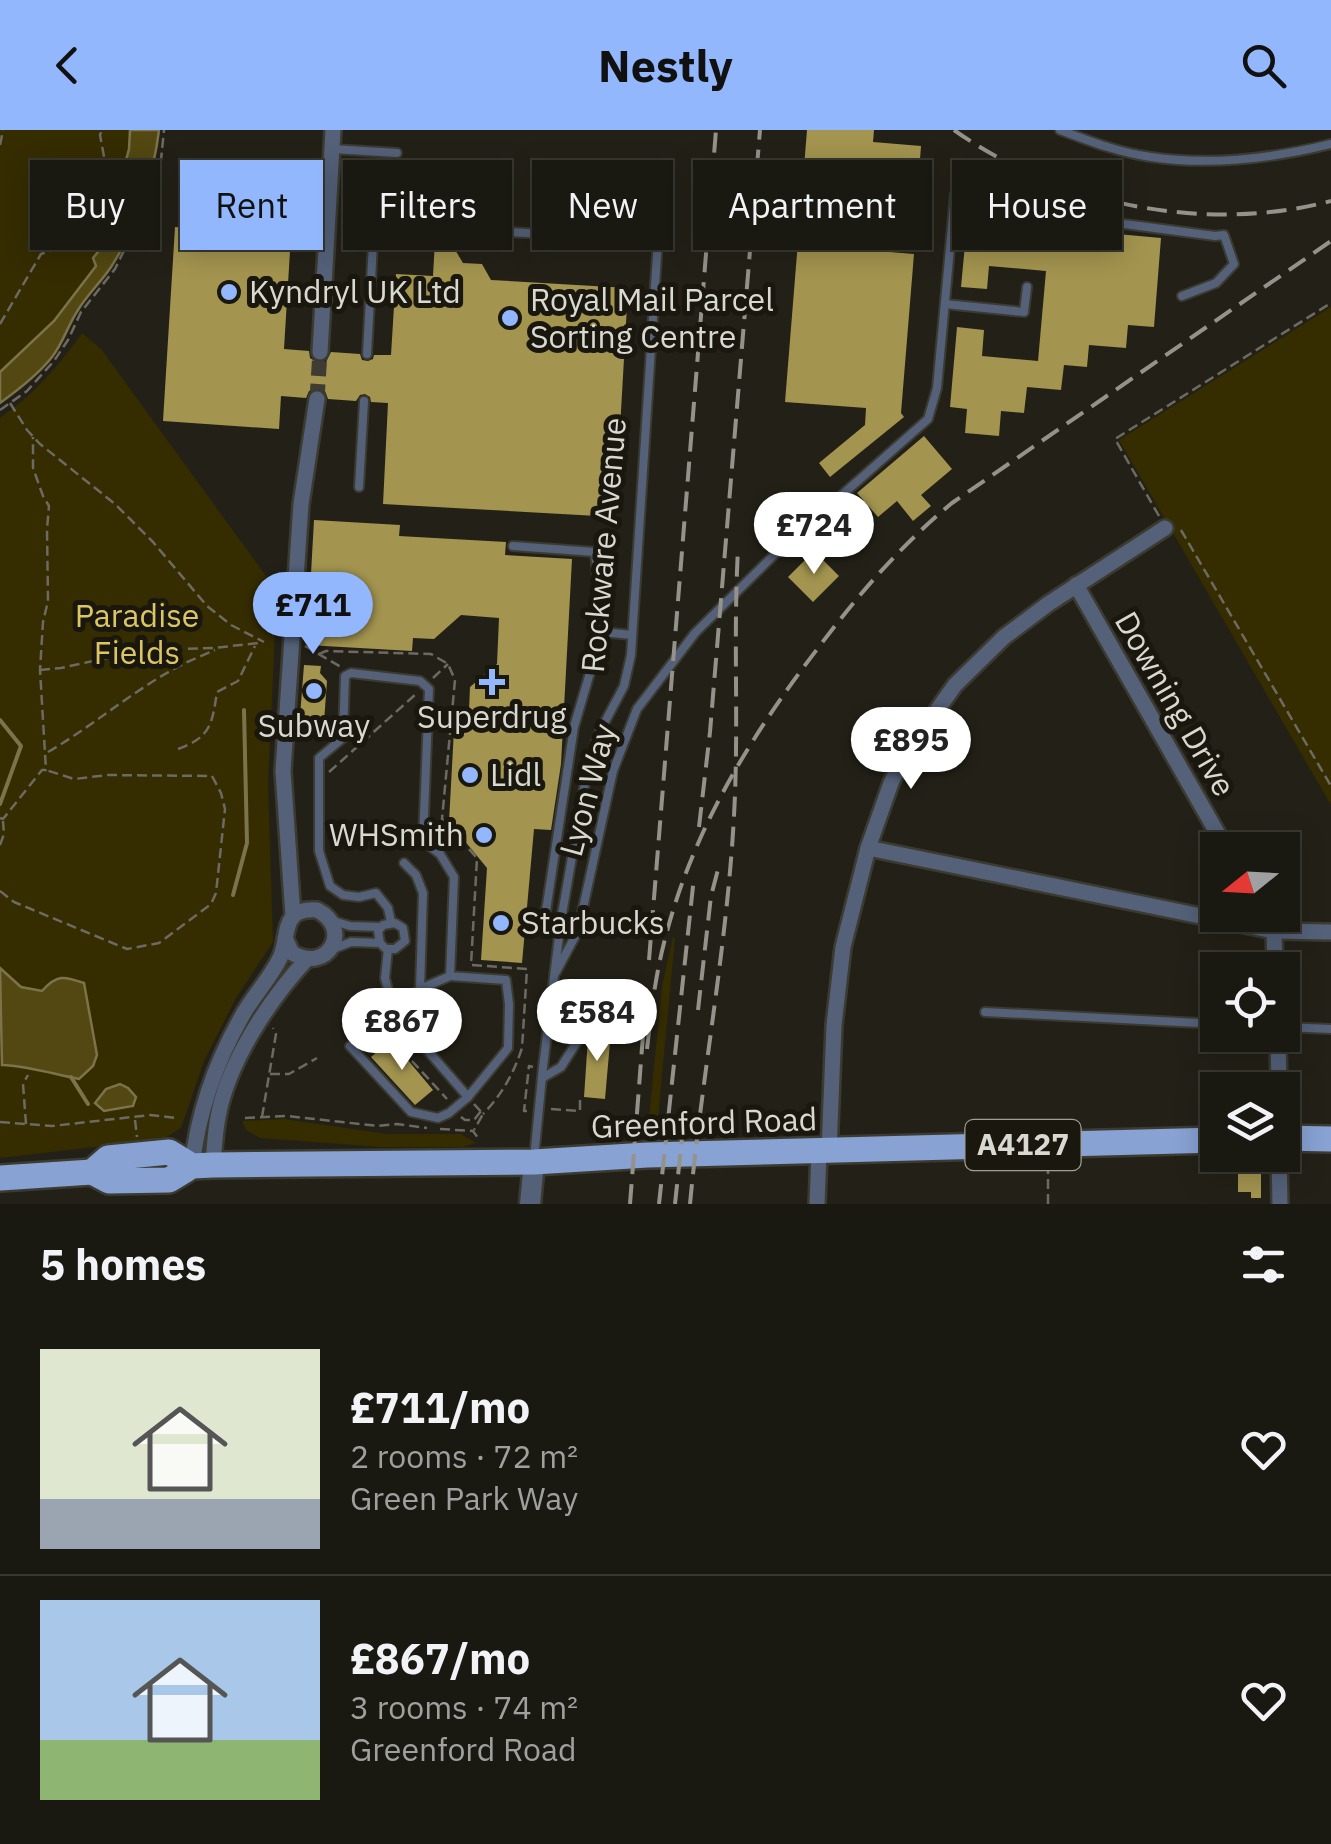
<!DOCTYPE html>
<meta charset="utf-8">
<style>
body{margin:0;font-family:"IBM Plex Sans",sans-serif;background:#27261f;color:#f1f3f6;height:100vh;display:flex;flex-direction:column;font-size:38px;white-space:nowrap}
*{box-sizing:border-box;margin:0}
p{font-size:32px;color:#9fa09f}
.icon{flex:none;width:55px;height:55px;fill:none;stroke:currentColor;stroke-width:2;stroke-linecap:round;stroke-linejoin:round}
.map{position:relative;height:1074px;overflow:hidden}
.drawer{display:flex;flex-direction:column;background:#1a1911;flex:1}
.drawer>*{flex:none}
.hud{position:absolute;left:30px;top:30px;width:1272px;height:90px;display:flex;gap:20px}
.needle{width:65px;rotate:252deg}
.buttons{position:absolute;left:1200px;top:702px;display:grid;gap:20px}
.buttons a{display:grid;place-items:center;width:100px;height:100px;border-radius:0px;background:#1a1911;box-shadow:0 5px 25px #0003,0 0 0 2px #383831;font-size:50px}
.price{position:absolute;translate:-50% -85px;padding:0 22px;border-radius:35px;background:#fff;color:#222;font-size:32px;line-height:65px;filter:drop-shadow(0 2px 5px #0008)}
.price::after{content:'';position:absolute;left:50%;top:60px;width:30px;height:22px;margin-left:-15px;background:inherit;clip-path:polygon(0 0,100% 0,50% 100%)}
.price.on{background:#92b7fd;color:#111}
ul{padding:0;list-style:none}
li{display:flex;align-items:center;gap:30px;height:250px;padding:0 40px}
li+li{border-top:2px solid #383831}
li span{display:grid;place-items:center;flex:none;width:280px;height:200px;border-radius:0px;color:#555}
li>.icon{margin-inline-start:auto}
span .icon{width:120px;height:120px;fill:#fffc;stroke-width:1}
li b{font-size:42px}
h2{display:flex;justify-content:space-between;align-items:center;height:120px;padding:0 40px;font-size:42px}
.chip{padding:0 35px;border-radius:0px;background:#1a1911;box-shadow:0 5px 25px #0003,0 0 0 2px #383831;font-size:35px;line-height:90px}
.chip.on{background:#92b7fd;color:#111}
header{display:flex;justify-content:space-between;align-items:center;height:130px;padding:0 40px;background:#92b7fd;color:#111;font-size:45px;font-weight:800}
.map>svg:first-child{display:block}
</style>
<header><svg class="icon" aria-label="back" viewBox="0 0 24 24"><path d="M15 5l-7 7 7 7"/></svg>Nestly<svg class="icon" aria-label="search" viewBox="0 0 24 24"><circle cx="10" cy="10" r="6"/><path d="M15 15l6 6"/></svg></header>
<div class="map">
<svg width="1331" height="1074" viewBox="0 0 1331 1074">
<rect width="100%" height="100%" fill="#232117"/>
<g fill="#352c00">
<path d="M0,0h130l-1,19 -26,97 -10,12 3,8 -42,55 -54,51z"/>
<path d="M1331,177v498l-212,-365z"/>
<path d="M82,203l19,16 176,242 -9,191 5,160 -37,56 -32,63 -23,67 -18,11 -163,19v-740c35,-25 57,-50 82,-85z"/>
<path d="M673,807l2,1 -19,200h-9l15,-152z"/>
<path d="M284,989l103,15h74l15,9 -13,4h-83l-120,-9 -14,-8 -4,-9z"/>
</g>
<g fill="#534811" stroke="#7b734b" stroke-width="2.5">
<path d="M130,0h29c-5,44 -24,100 -48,137 -10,15 -24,28 -33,43 -10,15 -15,33 -26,47 -14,18 -34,33 -52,46v-31l54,-51 42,-55 -3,-8 10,-12 26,-97z"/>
<path d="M0,838l21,19 21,4c15,-17 22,-15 42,-8l13,72 -4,11 -14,13c-26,-5 -51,-13 -77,-14z"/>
<path d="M120,954l8,4 8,9 -3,9 -29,5 -9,-8 11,-14z"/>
</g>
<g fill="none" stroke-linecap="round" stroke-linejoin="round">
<g stroke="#7b734b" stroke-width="4">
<path d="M0,590l21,26 -21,58"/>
<path d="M233,765l14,-52 -3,-133"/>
<path d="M71,947l17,27"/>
</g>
</g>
<g fill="#a3944f">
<path d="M807,0h67l-1,12 48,4 -4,53 -47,-4 -5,55 49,4 -13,159 3,4 -74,60 -11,-14 46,-38 1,-17 -81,-6z"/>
<path d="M980,83l83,7 -1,9 99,9 -7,89 -26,-2 -2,23 -37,-3 -2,22 -23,-2 -3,25 -34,-3 -3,26 -23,-2 -2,25 -34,-3 2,-24 -17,-2 7,-80 27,3 -2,26 56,5 8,-90 -57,-5 -2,23 -26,-2 5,-53 12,2z"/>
<path d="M175,97l116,8 -7,114 25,2 1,7 8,5 8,-1 5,-10 29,2 2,6 6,1 5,-2 1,-4h17l5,-81 37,2 2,-36 16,3 12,20 19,1 9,16 137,8 -13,229 -232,-13 5,-101 -17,-1 -1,-5 -5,-3 -5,1 -4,6 -28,-2 -3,-8 -7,-3 -9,3 -3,7 -25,-2 -2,33 -116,-8z"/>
<path d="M924,306l28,33 -31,26 10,11 -18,15 -16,-20 -19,16 -21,-24z"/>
<path d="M314,390l86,5 -1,11 107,6 -1,13 67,4 -11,205 -10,66 -17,-1 -12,134 -41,-3 6,-92 -38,-46 6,-111h14l1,-24 27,-23 2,-46 -38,-3 -27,24 -21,-1 -1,13 -105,-6z"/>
<path d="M814,421l25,25 -26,26 -25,-25z"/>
<path d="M304,535l17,1 -1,7 7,8 -3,41 -9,8 -16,-1z"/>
<path d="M594,900l17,1 -6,68 -21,-2 4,-59z"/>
<path d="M391,910l42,50 -18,15 -44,-48z"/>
<path d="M1238,1043h23v25h-10v-6h-13z"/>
</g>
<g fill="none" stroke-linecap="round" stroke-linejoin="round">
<path stroke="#3e3c33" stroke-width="15" stroke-dasharray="15 8" stroke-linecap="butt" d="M317,269l3,-47"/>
<defs>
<g id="service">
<path d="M1060,0c29,11 60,23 91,27 59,9 123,1 180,-13"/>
<path d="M332,19l65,4"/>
<path d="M221,47l-2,28 109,8"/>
<path d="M945,174l79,8 3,-25"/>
<path d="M367,224l7,-129 284,15 -27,415 -7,31 -26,49 -12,42 -25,143 -18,147 -9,91"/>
<path d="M359,357l5,-86"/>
<path d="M513,416l82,6 7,80"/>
<path d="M546,781l28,-184 28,-95 30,3"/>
<path d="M330,790l20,6 31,1"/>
<path d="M391,792l-3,-14 -12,-15 -17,4 -16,-2 -13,-9 -11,-35v-93l24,-20 2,-62 6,-3 69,8 9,8 -6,152 17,13 14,23 -4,99 56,4 3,24 -1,44 -40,49 -19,16 -11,5 -27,-6 -61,-66 70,-57 3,-96 -7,-18 -12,-12"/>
<path d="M333,819l18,-7 29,1 6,6h9l10,-8 -2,-13 -8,-5 -12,2 -5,6 2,12"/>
<path d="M388,819l-3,29 9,34 74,85"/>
<path d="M556,842l22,-41 35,-160 24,-62 58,-76 80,-79 153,-135 9,-31 18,-194 92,13 28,6 19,7 121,16 9,-1 10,29 -18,19 -34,13"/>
<path d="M420,859l30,-13"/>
<path d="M985,882l233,12"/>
<path d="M1282,897l49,2"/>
<path d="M542,948l19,-11 47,-74"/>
</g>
<g id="minor">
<path d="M320,222l13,-222"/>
<path d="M1076,455l151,265"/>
<path d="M868,718l406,83 57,1"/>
<path d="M1264,785l10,16 1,39"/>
<path d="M293,786l-10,-145 18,-267 16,-105"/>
<path d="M1278,905l1,55"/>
<path d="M829,1022l5,-127 9,-78 25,-99 23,-65 13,-26 51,-72 49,-48 44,-33 117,-76"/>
<path d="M1279,1025l1,49"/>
<path d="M213,1035c1,-16 2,-32 5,-48 10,-55 51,-117 89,-158"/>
<path d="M192,1036c6,-53 23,-102 49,-148 11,-21 29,-39 39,-60 10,-22 0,-51 37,-48 36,18 12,64 -25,43l-7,-15"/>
<path d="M817,1074l2,-52"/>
</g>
<path id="tertiary" d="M530,1074l4,-42"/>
<g id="primary">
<path d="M1282,1008l49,1"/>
<path d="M192,1036l-23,-14 -61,6 -16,14 17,9 60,-1 23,-14 21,-1 321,-3 113,-7 571,-15"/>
<path d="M0,1048l92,-6"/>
</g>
</defs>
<use href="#service" stroke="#3c3b31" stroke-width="12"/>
<use href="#minor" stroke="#3c3b31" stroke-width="20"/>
<use href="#tertiary" stroke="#3c3b31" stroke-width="25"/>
<use href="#primary" stroke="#3c3b31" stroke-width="30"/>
<g stroke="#6c6a62" stroke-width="2.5" stroke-dasharray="10 5" stroke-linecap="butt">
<path d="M0,15l3,-15"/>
<path d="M0,194l41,-70 29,-9 17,-18 3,-32 15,-33 -5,-27 2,-5"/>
<path d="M10,273l17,27 13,14 75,60 38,38 54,64 24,19 33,17"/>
<path d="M0,280l27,-19 27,-30 14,-21 13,-28 34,-43 19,-39 27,-70 3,-30"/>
<path d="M1159,386l-44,-77 216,-136"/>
<path d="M1181,400l150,256"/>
<path d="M305,516l36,21"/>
<path d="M319,524l7,-3 105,3 17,10 7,16 -13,139 35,39 -6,107"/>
<path d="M40,540l21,-2 82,-18 70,-2 46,-5"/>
<path d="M433,548l15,-14"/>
<path d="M178,619c33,-12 34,-25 39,-57l21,-11 17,-35"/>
<path d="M48,622c43,-25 81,-58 124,-82 14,-8 29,-14 43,-20"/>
<path d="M329,642l87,-78"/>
<path d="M0,688l3,1 39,-49h4l-6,-100 3,-48 5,-21 -1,-72 2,-23 -6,-10 -10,-28v-31"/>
<path d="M0,715l4,-11 -1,-13"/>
<path d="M0,761l14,11 113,47 32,-6 52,-39 5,-11 9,-84 -4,-16 -9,-17 -104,-1 -34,4 -28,-9"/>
<path d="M472,835l55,4 -5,79c-8,25 -21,48 -39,66"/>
<path d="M410,886l24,-21"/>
<path d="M397,898l-8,8 58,63"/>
<path d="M270,944h19l28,-16"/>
<path d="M474,974l9,10 -9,16"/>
<path d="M551,979l29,2v-15"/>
<path d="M527,981h-3l5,-45 4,1"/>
<path d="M262,987l14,-83 -3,-6"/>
<path d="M461,987l4,3h9l7,-9"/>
<path d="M245,988l42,-2 91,10 19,-2 30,4"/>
<path d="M135,990l2,17"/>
<path d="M0,992l52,4 98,-11 27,3"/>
<path d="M26,994l-3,-40 5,-9"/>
<path d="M440,999l33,2 5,7"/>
<path d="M1048,1074v-38"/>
</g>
<use href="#service" stroke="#546179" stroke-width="8"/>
<use href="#minor" stroke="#546179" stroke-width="15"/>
<use href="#tertiary" stroke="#546179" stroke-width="20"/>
<use href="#primary" stroke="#87a2d3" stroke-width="25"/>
<g stroke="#94928a" stroke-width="4" stroke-dasharray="20 10" stroke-linecap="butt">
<path d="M954,0c106,75 251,104 377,71"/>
<path d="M699,697l11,-95 50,-602"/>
<path d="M649,830l67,-830"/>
<path d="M698,880l13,-114 9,-34"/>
<path d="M647,919c4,-36 8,-71 17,-106 27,-110 85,-205 154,-295 40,-53 82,-102 134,-145l379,-262"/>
<path d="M630,1074l13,-169"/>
<path d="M659,1074l35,-327"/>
<path d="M675,1074l9,-85"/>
<path d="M690,1074c12,-129 37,-258 44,-388 5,-89 -1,-178 4,-267"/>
</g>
</g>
<g fill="#92b7fd" stroke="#1a180e" stroke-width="4">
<circle cx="229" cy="162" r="10"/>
<circle cx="510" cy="188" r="10"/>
<path d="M487 537h10v10h10v10h-10v10h-10v-10h-10v-10h10z"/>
<circle cx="314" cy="561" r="10"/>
<circle cx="470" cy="645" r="10"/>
<circle cx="484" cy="705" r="10"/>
<circle cx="501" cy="793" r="10"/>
</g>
<g text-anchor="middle" stroke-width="10" stroke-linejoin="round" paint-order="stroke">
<rect fill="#1a180e" stroke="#a09e96" stroke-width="2.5" x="965.5" y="990" width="115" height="50" rx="8"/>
<g font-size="30" font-weight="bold" fill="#d9d8d1">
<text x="1023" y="1025">A4127</text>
</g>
<g font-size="32" fill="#d9d8d1" stroke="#1a180e" text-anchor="start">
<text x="249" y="173">Kyndryl UK Ltd</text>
<text x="530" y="181">Royal Mail Parcel<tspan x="530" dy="37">Sorting Centre</tspan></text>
<text x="492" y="598" text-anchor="middle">Superdrug</text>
<text x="314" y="607" text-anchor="middle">Subway</text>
<text x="490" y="656">Lidl</text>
<text x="464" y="716" text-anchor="end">WHSmith</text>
<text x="521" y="804">Starbucks</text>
</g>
<g font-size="32" fill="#d9d8d1" stroke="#1a180e">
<text transform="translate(604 415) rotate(-85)" y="11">Rockware Avenue</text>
<text transform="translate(1175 574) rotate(60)" y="11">Downing Drive</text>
<text transform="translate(588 660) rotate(-75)" y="11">Lyon Way</text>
<text transform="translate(704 993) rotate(-2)" y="11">Greenford Road</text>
</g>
<g font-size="32" fill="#dbc663" stroke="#1a180e">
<text x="137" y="497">Paradise<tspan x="137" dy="37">Fields</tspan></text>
</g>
</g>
</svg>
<div class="buttons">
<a><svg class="needle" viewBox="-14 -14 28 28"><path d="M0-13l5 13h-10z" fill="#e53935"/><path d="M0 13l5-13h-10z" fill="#9fa09f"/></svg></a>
<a><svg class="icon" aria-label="locate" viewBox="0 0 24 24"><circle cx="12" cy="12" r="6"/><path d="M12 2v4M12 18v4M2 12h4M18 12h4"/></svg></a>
<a><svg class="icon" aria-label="layers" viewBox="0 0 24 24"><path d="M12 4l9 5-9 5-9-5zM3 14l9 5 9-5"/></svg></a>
</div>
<b class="price" style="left:814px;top:447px">£724</b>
<b class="price on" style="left:313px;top:527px">£711</b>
<b class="price" style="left:911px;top:662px">£895</b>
<b class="price" style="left:597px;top:934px">£584</b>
<b class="price" style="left:402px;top:943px">£867</b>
<div class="hud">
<a class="chip">Buy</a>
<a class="chip on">Rent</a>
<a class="chip">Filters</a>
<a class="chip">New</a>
<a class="chip">Apartment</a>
<a class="chip">House</a>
</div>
</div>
<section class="drawer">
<h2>5 homes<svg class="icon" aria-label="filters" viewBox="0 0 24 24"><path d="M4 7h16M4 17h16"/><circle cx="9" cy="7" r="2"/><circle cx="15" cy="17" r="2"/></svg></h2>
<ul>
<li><span style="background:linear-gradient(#dfe7d0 75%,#9aa5b1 0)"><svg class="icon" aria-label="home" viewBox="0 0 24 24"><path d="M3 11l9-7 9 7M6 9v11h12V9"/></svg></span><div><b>£711/mo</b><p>2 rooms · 72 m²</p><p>Green Park Way</p></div><svg class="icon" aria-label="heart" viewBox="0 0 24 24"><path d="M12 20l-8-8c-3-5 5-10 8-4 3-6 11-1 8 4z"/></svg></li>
<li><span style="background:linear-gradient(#a9c7e8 70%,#8fb573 0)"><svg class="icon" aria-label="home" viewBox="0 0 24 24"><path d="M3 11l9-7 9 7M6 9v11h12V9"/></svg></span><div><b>£867/mo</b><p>3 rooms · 74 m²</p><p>Greenford Road</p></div><svg class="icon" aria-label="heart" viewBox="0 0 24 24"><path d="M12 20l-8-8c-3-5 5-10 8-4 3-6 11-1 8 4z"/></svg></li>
</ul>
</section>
